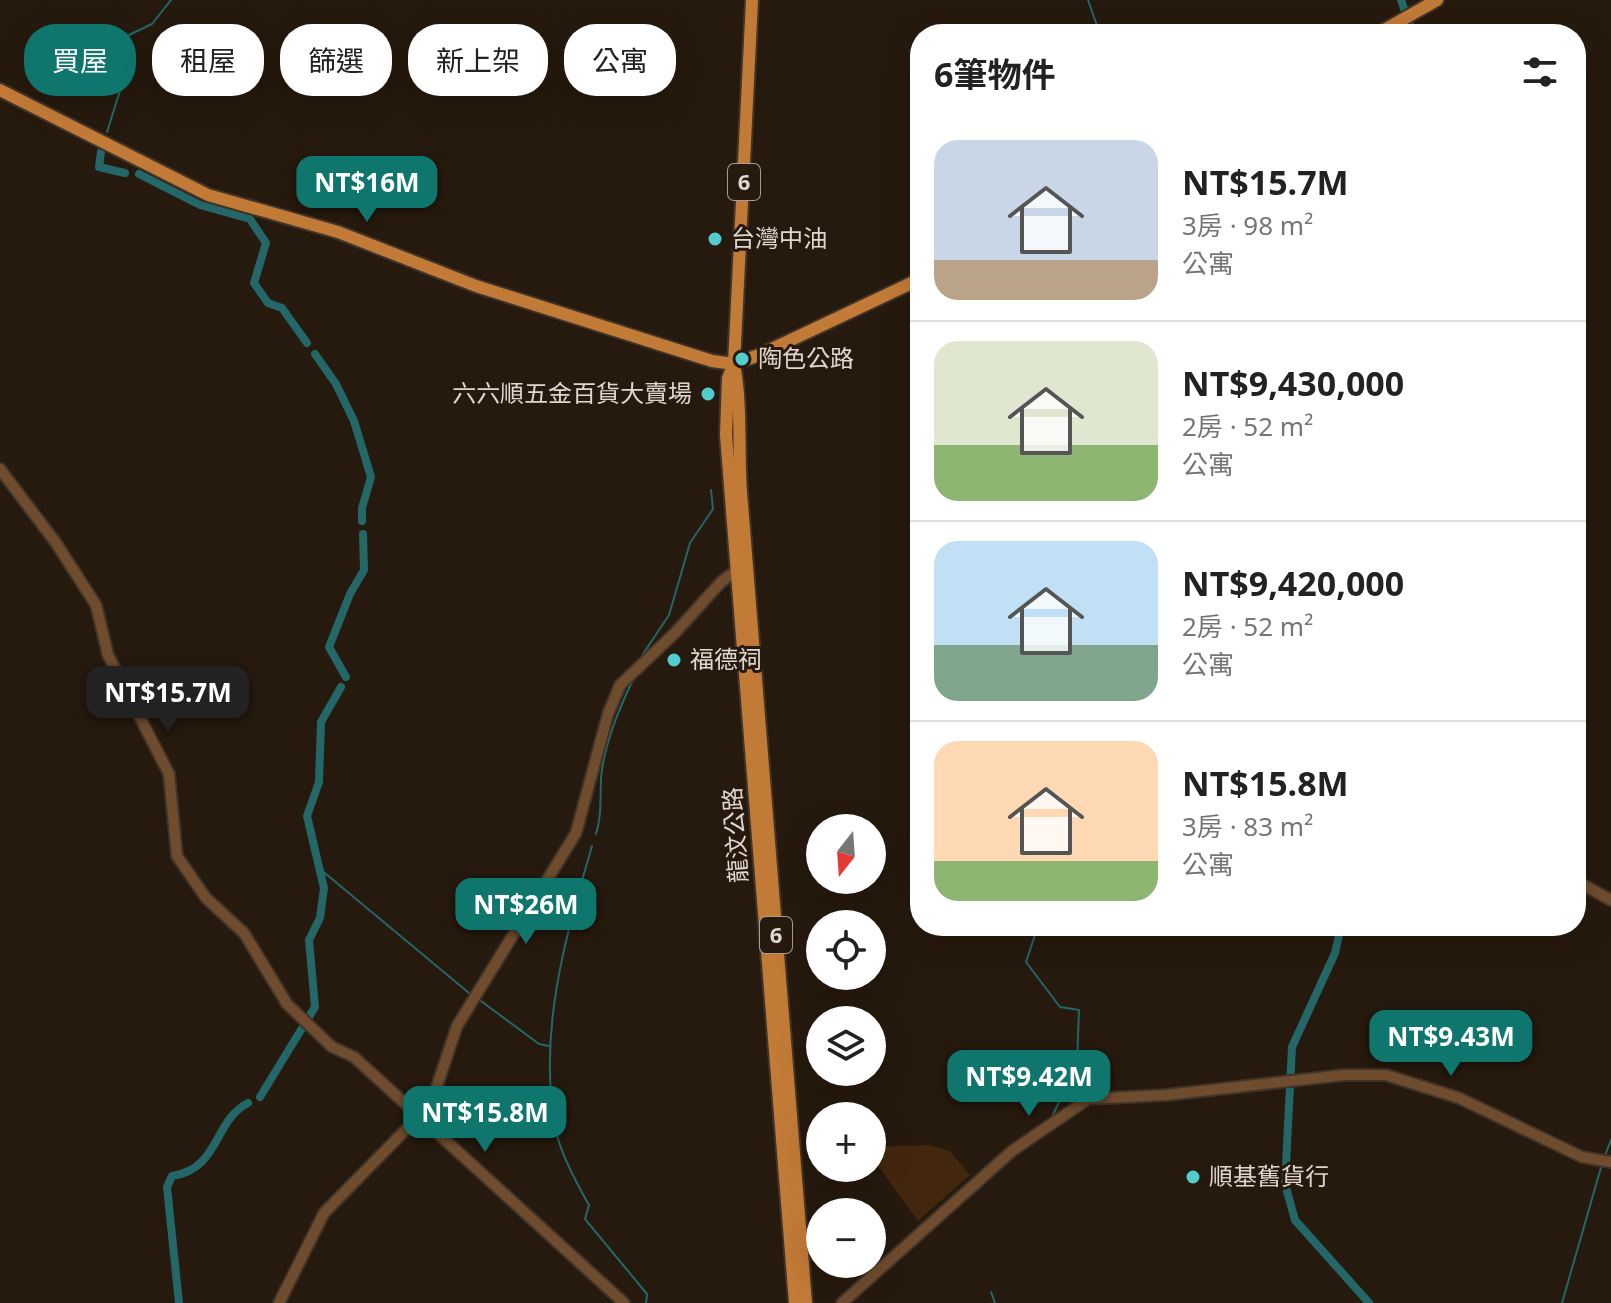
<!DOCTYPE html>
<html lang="zh-TW">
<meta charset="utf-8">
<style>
body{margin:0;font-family:"Noto Sans","Noto Sans TC",sans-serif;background:#f6f6f6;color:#222;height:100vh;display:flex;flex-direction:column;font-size:30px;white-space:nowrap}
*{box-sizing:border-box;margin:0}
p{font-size:26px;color:#767676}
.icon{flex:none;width:44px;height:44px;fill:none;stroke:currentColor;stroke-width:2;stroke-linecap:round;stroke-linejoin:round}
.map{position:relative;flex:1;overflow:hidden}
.side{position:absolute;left:910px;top:24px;width:676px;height:912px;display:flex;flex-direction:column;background:#fff;border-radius:32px;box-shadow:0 8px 32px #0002}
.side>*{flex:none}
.guide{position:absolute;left:24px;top:24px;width:760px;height:72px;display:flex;gap:16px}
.needle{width:52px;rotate:197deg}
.controls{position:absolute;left:806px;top:814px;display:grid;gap:16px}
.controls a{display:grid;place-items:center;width:80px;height:80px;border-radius:50%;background:#fff;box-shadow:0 8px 32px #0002;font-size:40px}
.price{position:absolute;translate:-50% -68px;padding:0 18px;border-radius:16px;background:#0f766e;color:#fff;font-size:26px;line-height:52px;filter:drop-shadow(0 2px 4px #0008)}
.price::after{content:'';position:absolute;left:50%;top:48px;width:24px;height:18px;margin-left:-12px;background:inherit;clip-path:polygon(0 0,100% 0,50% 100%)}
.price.current{background:#222;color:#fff}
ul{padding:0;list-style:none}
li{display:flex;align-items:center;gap:24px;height:200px;padding:0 24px}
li+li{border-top:2px solid #e0e0e0}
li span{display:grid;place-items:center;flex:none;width:224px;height:160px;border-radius:24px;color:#555}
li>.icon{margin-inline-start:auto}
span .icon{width:96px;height:96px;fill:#fffc;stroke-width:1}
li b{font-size:34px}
h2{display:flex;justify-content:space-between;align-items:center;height:96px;padding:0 24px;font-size:34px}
.tag{padding:0 28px;border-radius:32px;background:#fff;box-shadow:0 8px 32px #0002;font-size:28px;line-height:72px}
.tag.current{background:#0f766e;color:#fff}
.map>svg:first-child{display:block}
</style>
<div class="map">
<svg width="1611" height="1303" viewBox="0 0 1611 1303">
<rect width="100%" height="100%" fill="#26190d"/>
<path fill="#43270d" d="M928,1145l22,6 20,24 -52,46 -44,-61 -2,-13z"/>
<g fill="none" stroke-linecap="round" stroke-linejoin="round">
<g stroke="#246768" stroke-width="2">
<path d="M1088,0l12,34"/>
<path d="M107,132l21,-67 -6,-11 7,-19 23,-11 19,-24"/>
<path d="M643,654l26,-39 21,-72 23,-34 -2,-19"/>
<path d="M596,834c6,-19 4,-37 5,-56 3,-33 17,-67 31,-96"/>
<path d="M592,846c-27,92 -55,189 -36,285 5,24 21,53 33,74l-4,14 62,75 -1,9"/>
<path d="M320,869l149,124"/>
<path d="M1038,926l-12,36 34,45 19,3 -2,54 -25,53"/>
<path d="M481,1001l58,43 10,2"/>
<path d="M1604,1158l7,-18"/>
<path d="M991,1292l4,11"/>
<path d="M1562,1303l40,-139"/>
</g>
<g stroke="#246768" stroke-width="8">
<path d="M1401,0l12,34"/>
<path d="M101,152l-2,15 26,6"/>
<path d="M139,174l61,31 50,14 16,24 -12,40 14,20 14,5 25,35"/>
<path d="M315,354l21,30 18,37 17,56 -9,31v13"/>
<path d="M346,677l-17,-30 21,-53 14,-24 -1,-36"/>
<path d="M1341,926l-6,27 -43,94 -7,137 10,36 74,83"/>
<path d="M260,1097l55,-90 -6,-67 11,-22 4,-30 -17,-72 12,-34 2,-60 20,-35"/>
<path d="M179,1303l-12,-116 5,-11c48,-7 41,-55 76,-73"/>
</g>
<defs>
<g id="minor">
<path d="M0,469l56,74 40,62 12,50 61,119 8,82 29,42 38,35 43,71 45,43 22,10 270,246"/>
<path d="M1576,881l35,19"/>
<path d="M279,1303l45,-90 107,-109 26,-78 119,-193 32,-119 12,-29 55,-52 46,-51 19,-14"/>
<path d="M842,1303l170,-152 76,-52 78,-4 178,-20h42l73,23 123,59 29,5"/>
</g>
<g id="major">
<path d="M752,0l-18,364c8,41 4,86 7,128l65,811"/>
<path d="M1377,34l60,-34"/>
<path d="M0,90l208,105 130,37 138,54 236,75 22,3 25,-9 161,-76"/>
<path d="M734,364l-6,14 -2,57 69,868"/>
</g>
</defs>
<use href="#minor" stroke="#403328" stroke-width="14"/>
<use href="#major" stroke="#403328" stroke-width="16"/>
<use href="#minor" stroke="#6f4c2e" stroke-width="10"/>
<use href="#major" stroke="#c27a37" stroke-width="12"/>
</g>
<g fill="#52cdcf" stroke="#26190d" stroke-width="3">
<circle cx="715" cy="239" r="8"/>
<circle cx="742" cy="359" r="8"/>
<circle cx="708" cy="394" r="8"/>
<circle cx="674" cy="660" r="8"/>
<circle cx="1193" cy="1177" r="8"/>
</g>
<g text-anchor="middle" stroke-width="6" stroke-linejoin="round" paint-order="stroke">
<g fill="#26190d" stroke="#a89d95" stroke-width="2">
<rect x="728" y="164" width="32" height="36" rx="6"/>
<rect x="760" y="917" width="32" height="36" rx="6"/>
</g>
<g font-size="22" font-weight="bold" fill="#e0d6cf">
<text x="744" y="190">6</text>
<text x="776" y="943">6</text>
</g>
<g font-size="24" fill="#e0d6cf" stroke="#26190d" text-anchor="start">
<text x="731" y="247">台灣中油</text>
<text x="758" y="367">陶色公路</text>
<text x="692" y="402" text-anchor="end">六六順五金百貨大賣場</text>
<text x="690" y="668">福德祠</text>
<text x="1209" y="1185">順基舊貨行</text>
</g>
<g font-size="24" fill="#e0d6cf" stroke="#26190d">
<text transform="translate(736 835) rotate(-94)" y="8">龍汶公路</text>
</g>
</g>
</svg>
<div class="controls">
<a><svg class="needle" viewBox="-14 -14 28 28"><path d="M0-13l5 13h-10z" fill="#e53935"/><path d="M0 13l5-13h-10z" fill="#767676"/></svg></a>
<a><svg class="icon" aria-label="locate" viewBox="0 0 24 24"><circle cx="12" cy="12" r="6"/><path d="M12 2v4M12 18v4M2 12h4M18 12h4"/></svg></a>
<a><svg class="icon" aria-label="layers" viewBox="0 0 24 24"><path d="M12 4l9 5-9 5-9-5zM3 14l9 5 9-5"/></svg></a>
<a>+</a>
<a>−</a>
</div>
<b class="price" style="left:367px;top:224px">NT$16M</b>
<b class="price current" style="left:168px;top:734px">NT$15.7M</b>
<b class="price" style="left:526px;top:946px">NT$26M</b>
<b class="price" style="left:1451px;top:1078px">NT$9.43M</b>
<b class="price" style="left:1029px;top:1118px">NT$9.42M</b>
<b class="price" style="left:485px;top:1154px">NT$15.8M</b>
<div class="guide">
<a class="tag current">買屋</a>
<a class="tag">租屋</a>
<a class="tag">篩選</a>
<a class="tag">新上架</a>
<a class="tag">公寓</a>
</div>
<section class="side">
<h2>6筆物件<svg class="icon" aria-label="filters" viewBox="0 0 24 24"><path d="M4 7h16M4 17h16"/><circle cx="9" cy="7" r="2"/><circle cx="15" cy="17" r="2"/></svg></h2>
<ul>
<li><span style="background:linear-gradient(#c9d6e8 75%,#b9a48a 0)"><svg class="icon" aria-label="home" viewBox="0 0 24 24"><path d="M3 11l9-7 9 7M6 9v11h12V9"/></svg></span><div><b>NT$15.7M</b><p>3房 · 98 m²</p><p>公寓</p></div></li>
<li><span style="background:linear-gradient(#dfe7d0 65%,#8fb573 0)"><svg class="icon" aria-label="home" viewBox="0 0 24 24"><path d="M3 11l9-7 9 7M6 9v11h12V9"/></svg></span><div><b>NT$9,430,000</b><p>2房 · 52 m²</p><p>公寓</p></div></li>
<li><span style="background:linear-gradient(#bfe0f5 65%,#7fa58c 0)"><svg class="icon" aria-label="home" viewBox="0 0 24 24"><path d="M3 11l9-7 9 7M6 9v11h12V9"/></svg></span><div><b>NT$9,420,000</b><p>2房 · 52 m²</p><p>公寓</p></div></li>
<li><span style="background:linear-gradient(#ffd9b3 75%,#8fb573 0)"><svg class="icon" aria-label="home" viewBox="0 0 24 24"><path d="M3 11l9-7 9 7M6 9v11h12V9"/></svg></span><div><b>NT$15.8M</b><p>3房 · 83 m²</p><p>公寓</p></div></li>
</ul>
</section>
</div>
